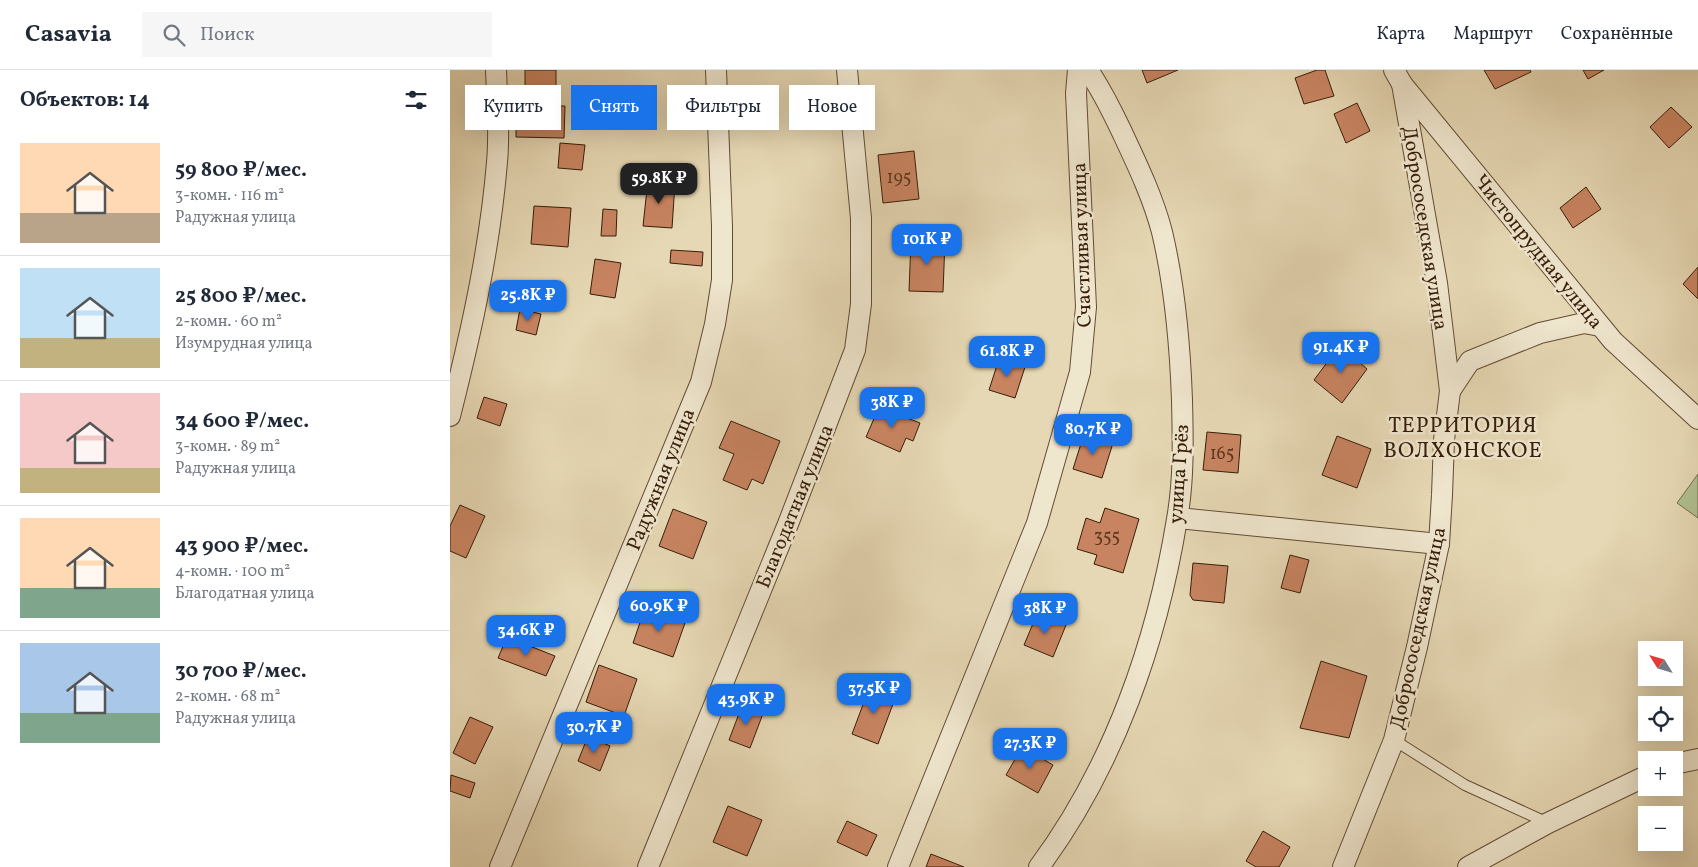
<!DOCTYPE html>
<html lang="ru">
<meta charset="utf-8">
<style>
body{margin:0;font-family:Vollkorn,serif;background:#f6f6f7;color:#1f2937;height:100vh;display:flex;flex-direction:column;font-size:19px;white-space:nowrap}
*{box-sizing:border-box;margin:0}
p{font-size:16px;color:#747a83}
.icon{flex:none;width:28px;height:28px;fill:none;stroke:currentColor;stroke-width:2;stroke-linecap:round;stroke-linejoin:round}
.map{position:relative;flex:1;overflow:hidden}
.side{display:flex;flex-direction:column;background:#fff;width:450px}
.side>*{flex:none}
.top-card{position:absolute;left:15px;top:15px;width:475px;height:45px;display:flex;gap:10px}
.needle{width:32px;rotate:307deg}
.fabs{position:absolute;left:1188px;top:571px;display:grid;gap:10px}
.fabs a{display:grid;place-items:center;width:45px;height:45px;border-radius:0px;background:#fff;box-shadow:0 5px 20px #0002;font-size:25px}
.price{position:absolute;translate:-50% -42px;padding:0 11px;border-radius:10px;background:#1a73e8;color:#fff;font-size:16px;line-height:32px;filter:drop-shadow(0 1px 2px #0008)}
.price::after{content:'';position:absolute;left:50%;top:30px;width:15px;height:11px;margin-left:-8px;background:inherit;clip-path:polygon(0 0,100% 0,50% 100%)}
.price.current{background:#222;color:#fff}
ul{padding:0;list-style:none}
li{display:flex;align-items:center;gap:15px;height:125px;padding:0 20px}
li+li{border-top:1px solid #e0e1e3}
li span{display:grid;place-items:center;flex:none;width:140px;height:100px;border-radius:0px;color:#555}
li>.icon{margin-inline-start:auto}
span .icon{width:60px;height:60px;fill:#fffc;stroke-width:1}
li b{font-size:21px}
h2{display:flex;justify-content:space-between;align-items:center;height:60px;padding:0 20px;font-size:21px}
.tag{padding:0 18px;border-radius:0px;background:#fff;box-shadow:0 5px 20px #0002;font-size:18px;line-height:45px}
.tag.current{background:#1a73e8;color:#fff}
header{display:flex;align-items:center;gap:30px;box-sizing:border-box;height:70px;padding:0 25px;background:#fff;border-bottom:1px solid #e0e1e3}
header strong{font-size:24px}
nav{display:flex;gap:28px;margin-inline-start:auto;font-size:18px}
.search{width:350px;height:45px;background:#f6f6f7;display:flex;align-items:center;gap:12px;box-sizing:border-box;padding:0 18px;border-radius:0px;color:#747a83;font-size:19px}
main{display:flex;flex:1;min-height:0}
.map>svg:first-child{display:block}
</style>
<header>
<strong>Casavia</strong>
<div class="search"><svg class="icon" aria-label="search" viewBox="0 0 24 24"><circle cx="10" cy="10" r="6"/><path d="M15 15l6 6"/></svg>Поиск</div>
<nav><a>Карта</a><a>Маршрут</a><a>Сохранённые</a></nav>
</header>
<main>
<section class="side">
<h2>Объектов: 14<svg class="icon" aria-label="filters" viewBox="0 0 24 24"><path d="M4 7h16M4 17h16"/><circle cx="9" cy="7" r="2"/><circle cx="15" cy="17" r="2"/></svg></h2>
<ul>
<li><span style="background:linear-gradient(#ffd9b3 70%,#b9a48a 0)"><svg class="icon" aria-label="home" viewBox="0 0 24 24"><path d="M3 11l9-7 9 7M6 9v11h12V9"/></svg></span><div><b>59 800 ₽/мес.</b><p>3-комн. · 116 m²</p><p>Радужная улица</p></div></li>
<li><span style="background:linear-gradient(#bfe0f5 70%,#c2b280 0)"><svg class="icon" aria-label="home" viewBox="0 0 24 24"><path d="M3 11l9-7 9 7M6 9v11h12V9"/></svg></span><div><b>25 800 ₽/мес.</b><p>2-комн. · 60 m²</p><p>Изумрудная улица</p></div></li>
<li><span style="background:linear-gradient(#f6c9c9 75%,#c2b280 0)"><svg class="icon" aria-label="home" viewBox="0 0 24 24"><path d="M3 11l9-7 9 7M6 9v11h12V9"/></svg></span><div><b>34 600 ₽/мес.</b><p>3-комн. · 89 m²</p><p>Радужная улица</p></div></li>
<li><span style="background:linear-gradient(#ffd9b3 70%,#7fa58c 0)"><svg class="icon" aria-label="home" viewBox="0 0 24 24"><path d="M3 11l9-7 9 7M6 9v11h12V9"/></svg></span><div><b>43 900 ₽/мес.</b><p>4-комн. · 100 m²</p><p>Благодатная улица</p></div></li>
<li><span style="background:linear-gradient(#a9c7e8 70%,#7fa58c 0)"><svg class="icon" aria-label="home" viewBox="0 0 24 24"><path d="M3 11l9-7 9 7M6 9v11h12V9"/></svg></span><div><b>30 700 ₽/мес.</b><p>2-комн. · 68 m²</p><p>Радужная улица</p></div></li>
</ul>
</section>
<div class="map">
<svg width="1248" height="797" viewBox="0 0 1248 797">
<rect width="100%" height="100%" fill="#e6d8b4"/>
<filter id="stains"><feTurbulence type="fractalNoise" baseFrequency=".004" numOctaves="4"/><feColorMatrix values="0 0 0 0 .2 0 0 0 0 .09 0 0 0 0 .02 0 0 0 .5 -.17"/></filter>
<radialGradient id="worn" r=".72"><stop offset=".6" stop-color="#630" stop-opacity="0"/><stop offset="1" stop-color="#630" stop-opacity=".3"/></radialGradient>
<path fill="#b0c091" stroke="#746f4e" d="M1248,404v44l-21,-15z"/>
<g fill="#c88461" stroke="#371e0a">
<path d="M75,0h31v18l-31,-1z"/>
<path d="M692,0h36l-31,13z"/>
<path d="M867,0h8l9,26 -30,8 -9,-26z"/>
<path d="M1034,0h46l1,2 -36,17z"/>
<path d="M1133,0h21l-16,9z"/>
<path d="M72,28h14v8h29l-1,32 -48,-1v-17h6z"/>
<path d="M907,33l13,28 -24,12 -12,-29z"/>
<path d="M1221,37l21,20 -23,21 -19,-21z"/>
<path d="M110,73l25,2 -3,25 -24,-2z"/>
<path d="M464,81l5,48 -36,4 -5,-48z"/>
<path d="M198,110l27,3 -3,45 -29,-2z"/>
<path d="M1136,117l15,22 -28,19 -13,-20z"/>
<path d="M84,136l37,2 -3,39 -37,-3z"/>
<path d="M153,139l14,1 -1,26h-15z"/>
<path d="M461,170l34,1 -2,51 -34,-1z"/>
<path d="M221,180l32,2 -1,14 -32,-3z"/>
<path d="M145,189l26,4 -6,35 -25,-4z"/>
<path d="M1248,197v32l-15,-15z"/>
<path d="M70,239l21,5 -5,21 -20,-5z"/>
<path d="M890,275l27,24 -25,34 -28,-23z"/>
<path d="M549,289l26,8 -10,31 -26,-8z"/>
<path d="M34,327l23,7 -7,22 -23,-8z"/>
<path d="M429,337l41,16 -7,18 -7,-3 -6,14 -34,-15z"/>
<path d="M281,351l49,20 -17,43 -11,-5 -5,11 -24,-10 11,-26 -15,-6z"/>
<path d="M757,362l34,3 -3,38 -35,-3z"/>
<path d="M634,364l29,9 -11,35 -29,-9z"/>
<path d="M887,366l34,13 -14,39 -35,-13z"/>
<path d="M10,435l25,11 -19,42 -16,-7v-25z"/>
<path d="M655,438l34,11 -16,54 -29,-9 3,-9 -20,-6 9,-31 14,5z"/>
<path d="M223,439l34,13 -14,37 -34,-13z"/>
<path d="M840,485l19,5 -9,33 -19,-5z"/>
<path d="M743,493l35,3 -4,37 -31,-3 -3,-5z"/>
<path d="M195,538l40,15 -12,34 -40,-14z"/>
<path d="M587,544l29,11 -13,32 -29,-12z"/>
<path d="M57,567l48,19 -9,20 -48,-18z"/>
<path d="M871,591l46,15 -18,62 -49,-10z"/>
<path d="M149,595l38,14 -13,37 -38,-14z"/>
<path d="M420,616l26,10 -18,48 -26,-10z"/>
<path d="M293,633l21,8 -14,37 -21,-8z"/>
<path d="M20,647l23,10 -18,37 -22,-11z"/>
<path d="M138,666l22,10 -10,25 -22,-10z"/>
<path d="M572,677l31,18 -15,28 -32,-18z"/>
<path d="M1,705l24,8 -5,15 -20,-7z"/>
<path d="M278,736l34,14 -15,36 -34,-14z"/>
<path d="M397,751l30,14 -10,21 -30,-14z"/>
<path d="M813,761l27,16 -11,20h-23l-10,-6z"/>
<path d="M481,784l33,13h-38z"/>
</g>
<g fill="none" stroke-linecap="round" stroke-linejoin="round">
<defs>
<path id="service" d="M944,670l71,45 83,38"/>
<g id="minor">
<path d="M944,0l8,14 211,257 85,78"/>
<path d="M1000,321l20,-30 70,-28 44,-10 16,3"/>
<path d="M0,346c21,-83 40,-168 47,-254 3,-30 0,-62 -1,-92"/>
<path d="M728,448l261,26"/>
<path d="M1224,694l24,-5"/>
<path d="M50,797l201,-485 14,-58 7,-44v-54l-6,-156"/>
<path d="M198,797l140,-343 67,-174 6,-46v-86l-14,-148"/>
<path d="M448,797l139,-344 43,-151 6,-65 -10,-214 2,-23"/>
<path d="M589,797c75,-101 118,-225 138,-348 7,-39 6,-79 5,-119 -2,-56 -7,-113 -20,-168 -9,-35 -26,-70 -41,-102 -10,-21 -20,-41 -33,-60"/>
<path d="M893,797l51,-127 23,-93 22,-103 3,-49 2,-55 6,-49 -13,-108 -35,-199"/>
<path d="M1018,797l80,-44 98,-47"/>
</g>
</defs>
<use href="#service" stroke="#634c34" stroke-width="12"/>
<use href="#minor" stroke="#634c34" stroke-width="22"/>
<use href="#service" stroke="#efe6ce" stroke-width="10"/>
<use href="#minor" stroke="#efe6ce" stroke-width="20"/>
</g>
<g text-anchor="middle" stroke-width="5" stroke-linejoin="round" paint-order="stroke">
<g font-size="18" fill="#5b3820">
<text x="449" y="113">195</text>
<text x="772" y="389">165</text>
<text x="657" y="472">355</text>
</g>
<g font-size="20" fill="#371e0a" stroke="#efe6ce">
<text transform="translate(976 158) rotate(81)" y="7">Добрососедская улица</text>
<text transform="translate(631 175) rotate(-92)" y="7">Счастливая улица</text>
<text transform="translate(1089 181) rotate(51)" y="7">Чистопрудная улица</text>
<text transform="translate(728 404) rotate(-86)" y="7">улица Грёз</text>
<text transform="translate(210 409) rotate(-68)" y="7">Радужная улица</text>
<text transform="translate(344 436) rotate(-68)" y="7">Благодатная улица</text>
<text transform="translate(967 558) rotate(-78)" y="7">Добрососедская улица</text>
</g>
<g font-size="22" letter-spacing="1" fill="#371e0a" stroke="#efe6ce">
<text x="1013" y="362">ТЕРРИТОРИЯ<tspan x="1013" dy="25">ВОЛХОНСКОЕ</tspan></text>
</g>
</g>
<rect width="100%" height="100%" filter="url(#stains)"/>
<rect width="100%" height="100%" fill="url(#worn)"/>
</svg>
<div class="fabs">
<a><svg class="needle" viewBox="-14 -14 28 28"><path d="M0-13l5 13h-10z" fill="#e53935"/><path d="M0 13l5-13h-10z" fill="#747a83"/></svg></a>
<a><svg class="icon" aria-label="locate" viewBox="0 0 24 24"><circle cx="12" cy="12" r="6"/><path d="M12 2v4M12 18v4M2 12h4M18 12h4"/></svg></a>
<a>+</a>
<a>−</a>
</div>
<b class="price current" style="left:209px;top:135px">59.8K ₽</b>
<b class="price" style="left:477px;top:196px">101K ₽</b>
<b class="price" style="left:78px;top:252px">25.8K ₽</b>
<b class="price" style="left:891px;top:304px">91.4K ₽</b>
<b class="price" style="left:557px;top:308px">61.8K ₽</b>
<b class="price" style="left:442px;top:359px">38K ₽</b>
<b class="price" style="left:643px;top:386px">80.7K ₽</b>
<b class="price" style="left:209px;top:563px">60.9K ₽</b>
<b class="price" style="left:595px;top:565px">38K ₽</b>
<b class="price" style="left:76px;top:587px">34.6K ₽</b>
<b class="price" style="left:424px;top:645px">37.5K ₽</b>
<b class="price" style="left:296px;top:656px">43.9K ₽</b>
<b class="price" style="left:144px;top:684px">30.7K ₽</b>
<b class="price" style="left:580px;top:700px">27.3K ₽</b>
<div class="top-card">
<a class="tag">Купить</a>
<a class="tag current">Снять</a>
<a class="tag">Фильтры</a>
<a class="tag">Новое</a>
</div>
</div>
</main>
